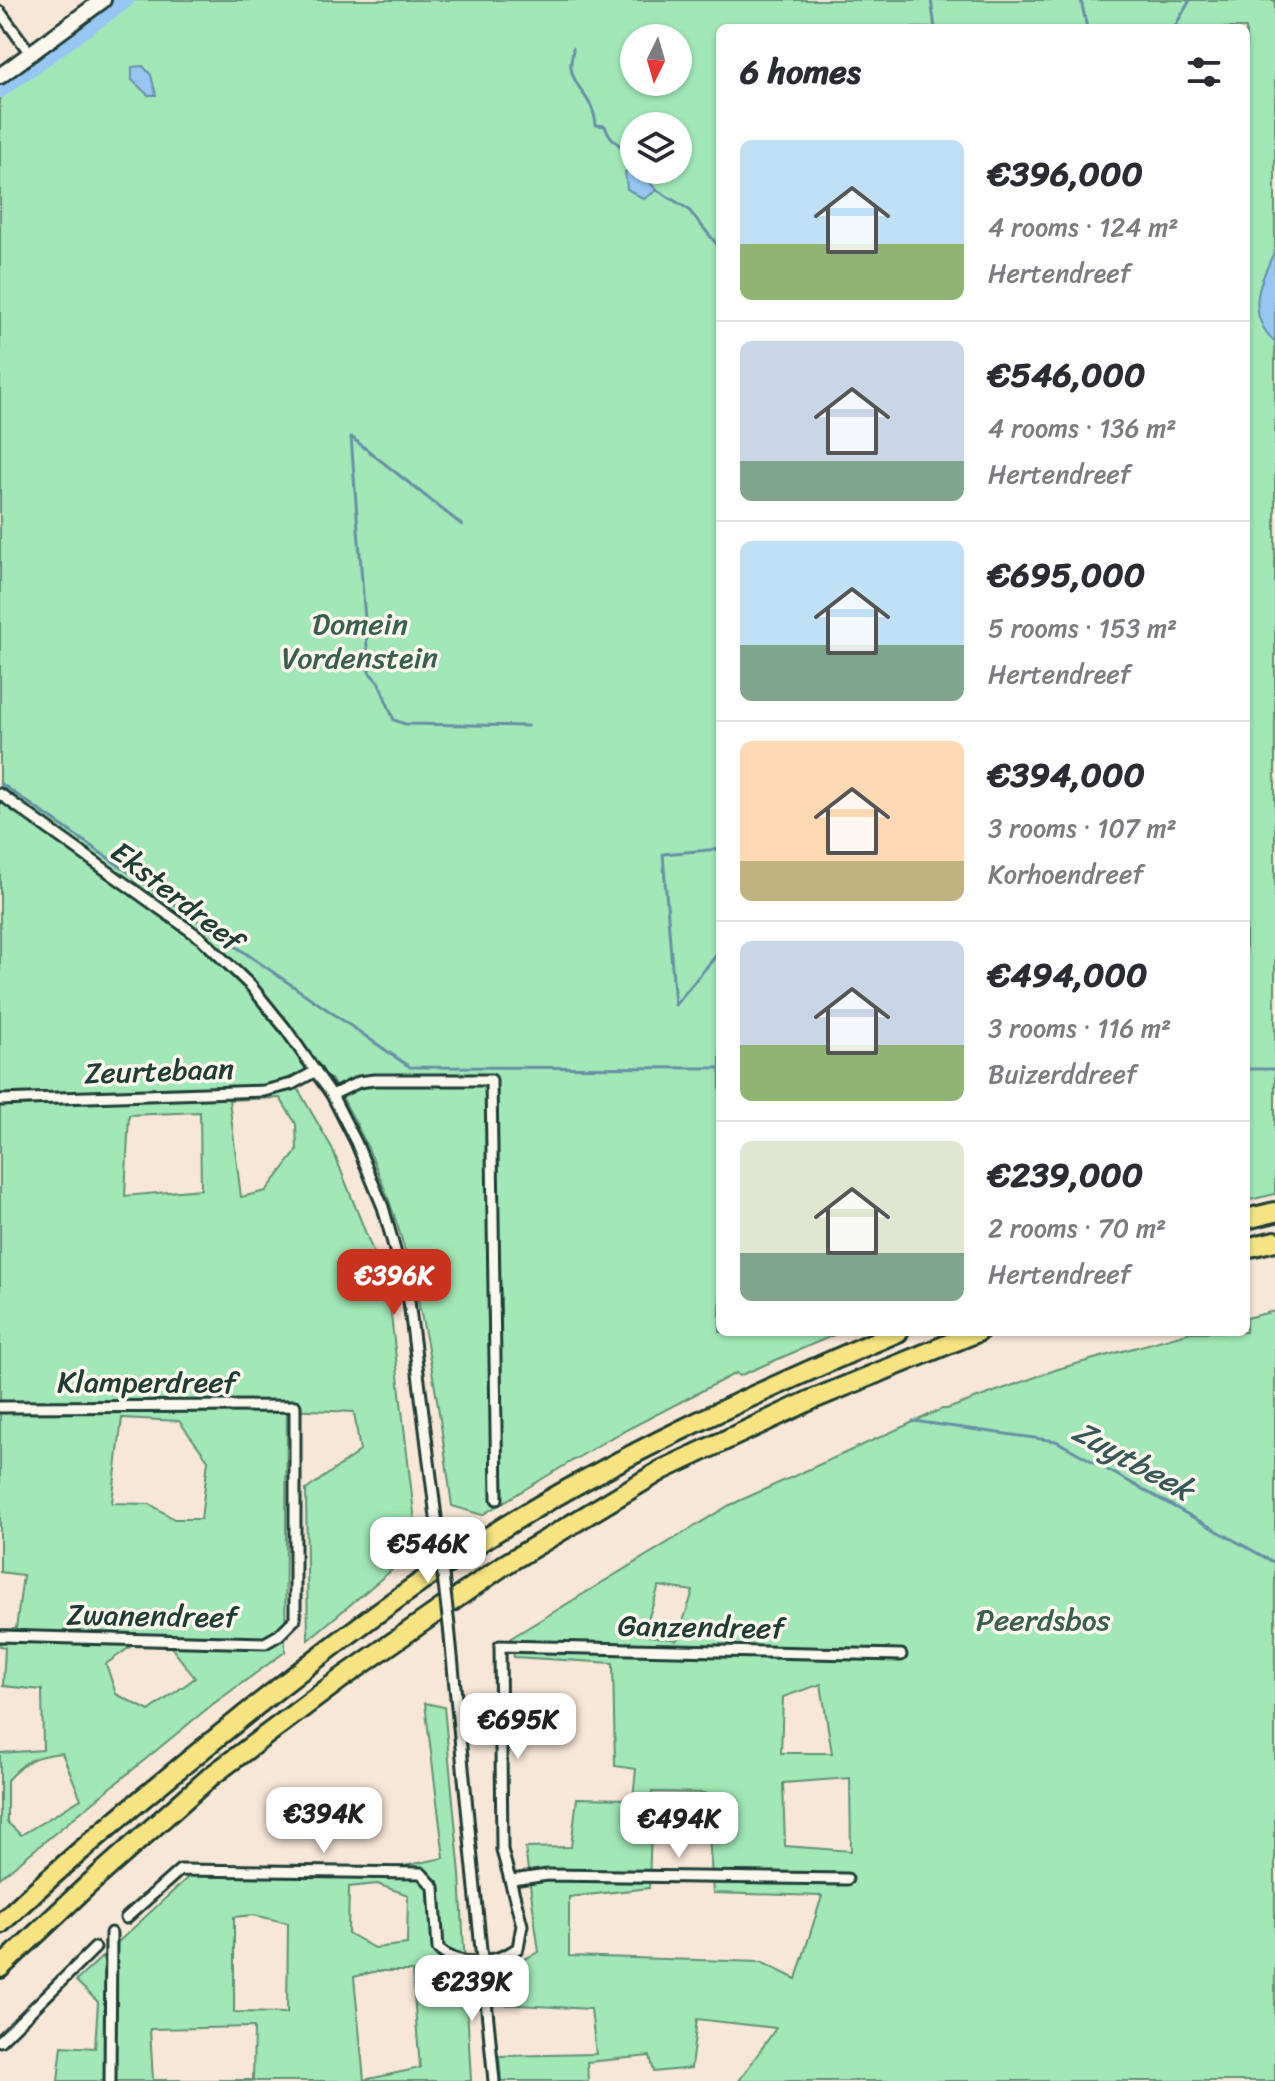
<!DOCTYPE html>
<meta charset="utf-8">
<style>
body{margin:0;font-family:Sriracha,sans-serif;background:#f7f7f7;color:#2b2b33;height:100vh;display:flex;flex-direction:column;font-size:30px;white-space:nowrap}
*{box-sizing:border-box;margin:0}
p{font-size:26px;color:#7c7c81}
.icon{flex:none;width:44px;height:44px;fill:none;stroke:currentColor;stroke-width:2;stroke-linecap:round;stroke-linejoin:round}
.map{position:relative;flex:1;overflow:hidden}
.panel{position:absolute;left:716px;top:24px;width:534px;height:1312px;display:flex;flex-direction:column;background:#fff;border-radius:12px;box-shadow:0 2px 6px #0004}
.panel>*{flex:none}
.needle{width:52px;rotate:185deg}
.buttons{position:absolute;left:620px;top:24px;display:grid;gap:16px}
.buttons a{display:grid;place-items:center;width:72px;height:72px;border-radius:50%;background:#fff;box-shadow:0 2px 6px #0004;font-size:40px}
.price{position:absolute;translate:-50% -68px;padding:0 18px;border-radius:16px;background:#fff;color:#222;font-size:26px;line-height:52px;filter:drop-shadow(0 2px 4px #0008)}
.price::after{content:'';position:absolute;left:50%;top:48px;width:24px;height:18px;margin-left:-12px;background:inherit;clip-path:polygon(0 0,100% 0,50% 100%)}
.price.active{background:#c8321e;color:#fff}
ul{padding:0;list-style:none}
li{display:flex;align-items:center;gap:24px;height:200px;padding:0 24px}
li+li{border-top:2px solid #e1e1e2}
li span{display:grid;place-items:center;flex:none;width:224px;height:160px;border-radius:12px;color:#555}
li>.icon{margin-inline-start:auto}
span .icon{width:96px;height:96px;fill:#fffc;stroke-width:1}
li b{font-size:34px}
h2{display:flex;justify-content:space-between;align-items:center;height:96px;padding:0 24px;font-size:34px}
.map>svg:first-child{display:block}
</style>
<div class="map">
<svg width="1275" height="2081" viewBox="0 0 1275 2081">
<rect width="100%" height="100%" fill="#f8e6d6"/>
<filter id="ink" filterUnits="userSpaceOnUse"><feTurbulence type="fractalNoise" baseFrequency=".0125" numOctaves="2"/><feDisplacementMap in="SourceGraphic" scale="16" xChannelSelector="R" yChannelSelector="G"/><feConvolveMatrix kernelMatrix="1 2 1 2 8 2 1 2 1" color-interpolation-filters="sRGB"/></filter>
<g filter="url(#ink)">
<g fill="#a1e8b6" stroke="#609275" stroke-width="2" fill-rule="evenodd">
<path d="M122,0h1153v1194l-29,7v-1173h-526v1304h121l-102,44 -3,-3 -129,67 -125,75 -30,-9c-19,-146 -41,-300 -121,-427l-40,-2 41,71 56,141 30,259 -110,92 -2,-150 54,-39 -6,-39 -67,-3 -2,243 -72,52 -213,174v-125l43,-3 -1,-60 -39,-4 2,-39 -5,-1v-17h16l7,-54 -23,-3v-1482zM634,38h44v44h-44zM634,126h44v44h-44zM280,1098l16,26 1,27 -31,40 -25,6 -12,-97zM200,1112l1,77 -76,7 4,-81zM122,1418l57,3 29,39 -7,59h-27l-24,-15 -38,-1zM133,1645l38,2 24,31 -46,33 -33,-17 -10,-30zM62,1753l19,46 -60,36 -14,-13v-42c20,-21 27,-24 55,-27z"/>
<path d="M1275,1311v770h-536l37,-53 -79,-9 -6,49 -37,4 -4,-16 -63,6 1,19h-87l-2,-25 97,-2 -5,-45 -93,-5 -1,-32 42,-20 -14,-104 46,-1 6,-49 56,1 3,-30 -21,-3 -2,-103 -99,-6 -3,-19 217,-132 214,-97h5l111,-40 133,-37h55v-14zM659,1586l34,5 -16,49 -34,-5zM821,1684l11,69h-51l2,-56zM850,1778l1,73 -66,-5 -2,-63zM652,1792l54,1 7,100 109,3 -26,83 -35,-17 -192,-6v-59l80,-9z"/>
<path d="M425,1703l19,4 16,167 11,207h-413l4,-35 33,2 3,-46 -22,-21 121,-112 181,2 66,-13zM377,1884l31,11 -1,49 -33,4 -26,-15 1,-46zM254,1915l34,8 -1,90 -53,-1v-95zM377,1971h35l8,97 -56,12 -10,-103zM254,2027l-1,53h-100l-3,-51z"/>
</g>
<g fill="#98c6f3" stroke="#688fa7" stroke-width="2">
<path d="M143,66l8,9 5,20h-8l-16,-15v-13z"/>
<path d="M633,166l1,4h3l20,20 -13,9 -17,-10 -2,-17z"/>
<path d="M1275,250v92c-31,-29 -15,-59 0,-92z"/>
</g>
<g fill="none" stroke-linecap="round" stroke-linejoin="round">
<g stroke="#688fa7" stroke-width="3">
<path d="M931,0l4,28"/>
<path d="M1081,0l6,28"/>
<path d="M1174,28l16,-28"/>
<path d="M573,48c0,6 -3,14 -2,19 2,21 23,31 25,58l9,1c5,17 25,22 28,40"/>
<path d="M657,190l31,19 32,39"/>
<path d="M462,525l-111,-88 18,235 10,11 15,37 11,4 123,2"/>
<path d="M0,783l410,284 310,1"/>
<path d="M720,849l-57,5 12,151 45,-54"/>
<path d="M1246,1069h29"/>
<path d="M913,1421l143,20 219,122"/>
</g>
<path stroke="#98c6f3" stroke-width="16" d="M0,90l126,-90"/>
<defs>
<g id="minor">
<path d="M0,12l30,41"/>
<path d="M0,794l202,145 49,47 34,42 47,67 24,47 27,65 26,94 30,240"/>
<path d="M332,1095l27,-13 15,-2h117l6,419"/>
<path d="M0,1100l264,-9 28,-7 24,-13"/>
<path d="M0,1407l295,-1v213l-16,16 -14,8 -265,-7"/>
<path d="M449,1626l45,455"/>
<path d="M512,1880l36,-5 299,4"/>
<path d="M126,1918l54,-48 241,3 13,14 4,62c21,19 57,15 80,-1l4,-23 -20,-75 -2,-204 401,9"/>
<path d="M0,2041l95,-93"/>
<path d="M110,2081l1,-148"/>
</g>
<path id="secondary" d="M0,76l103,-76"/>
<g id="motorway">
<path d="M1246,1219l29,-7"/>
<path d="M1246,1248l29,-7"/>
<path d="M0,1924c70,-67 145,-128 220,-189 86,-70 174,-138 268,-198 129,-82 270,-145 410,-205"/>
<path d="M0,1968l88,-83 122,-108 132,-99 162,-113 158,-95 149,-70 167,-68"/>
</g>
</defs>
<use href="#minor" stroke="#1f3d34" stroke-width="15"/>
<use href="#secondary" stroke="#1f3d34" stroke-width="20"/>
<use href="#motorway" stroke="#1f3d34" stroke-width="24"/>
<use href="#minor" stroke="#fbf7ec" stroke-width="9"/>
<use href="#secondary" stroke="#fbf7ec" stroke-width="14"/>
<use href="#motorway" stroke="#f6e381" stroke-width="18"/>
<defs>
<path id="minor-bridge" d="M439,1541l10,85"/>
</defs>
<use href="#minor-bridge" stroke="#1f3d34" stroke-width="15" stroke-linecap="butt"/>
<use href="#minor-bridge" stroke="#fbf7ec" stroke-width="9"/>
</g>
</g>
<g text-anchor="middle" stroke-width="7" stroke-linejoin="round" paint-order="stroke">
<g font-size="30" fill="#395f4e" stroke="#fbf7ec">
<text x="360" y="634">Domein<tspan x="360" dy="34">Vordenstein</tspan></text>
<text x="1043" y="1630">Peerdsbos</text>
</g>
<g font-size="30" fill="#1f3d34" stroke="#fbf7ec">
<text transform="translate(177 896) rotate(38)" y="10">Eksterdreef</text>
<text transform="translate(159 1071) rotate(-2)" y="10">Zeurtebaan</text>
<text x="147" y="1392">Klamperdreef</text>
<text transform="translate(152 1616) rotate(1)" y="10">Zwanendreef</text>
<text transform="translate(701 1627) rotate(1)" y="10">Ganzendreef</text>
</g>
<g font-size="32" font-style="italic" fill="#37585a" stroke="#fbf7ec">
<text transform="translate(1133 1460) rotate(29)" y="11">Zuytbeek</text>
</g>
</g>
</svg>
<div class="buttons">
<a><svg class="needle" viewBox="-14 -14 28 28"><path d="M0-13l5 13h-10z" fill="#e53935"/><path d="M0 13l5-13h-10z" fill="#7c7c81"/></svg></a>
<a><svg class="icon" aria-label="layers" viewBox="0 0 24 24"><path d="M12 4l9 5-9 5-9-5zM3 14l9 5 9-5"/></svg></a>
</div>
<b class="price active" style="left:394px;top:1317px">€396K</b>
<b class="price" style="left:428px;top:1585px">€546K</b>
<b class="price" style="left:518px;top:1761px">€695K</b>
<b class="price" style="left:324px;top:1855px">€394K</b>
<b class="price" style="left:679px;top:1860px">€494K</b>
<b class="price" style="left:472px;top:2023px">€239K</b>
<section class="panel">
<h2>6 homes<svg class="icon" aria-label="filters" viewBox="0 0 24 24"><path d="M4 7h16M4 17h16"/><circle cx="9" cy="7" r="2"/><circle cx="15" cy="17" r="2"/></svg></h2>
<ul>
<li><span style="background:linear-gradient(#bfe0f5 65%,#8fb573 0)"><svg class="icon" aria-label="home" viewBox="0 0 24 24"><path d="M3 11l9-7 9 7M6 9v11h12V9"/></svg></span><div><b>€396,000</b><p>4 rooms · 124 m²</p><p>Hertendreef</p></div></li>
<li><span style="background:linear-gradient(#c9d6e8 75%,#7fa58c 0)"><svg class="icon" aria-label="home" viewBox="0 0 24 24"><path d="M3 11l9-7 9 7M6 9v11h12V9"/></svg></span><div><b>€546,000</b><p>4 rooms · 136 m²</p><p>Hertendreef</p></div></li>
<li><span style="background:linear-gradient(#bfe0f5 65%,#7fa58c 0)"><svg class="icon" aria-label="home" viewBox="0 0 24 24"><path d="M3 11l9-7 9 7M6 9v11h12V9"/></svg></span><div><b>€695,000</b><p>5 rooms · 153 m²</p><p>Hertendreef</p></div></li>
<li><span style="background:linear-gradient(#ffd9b3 75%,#c2b280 0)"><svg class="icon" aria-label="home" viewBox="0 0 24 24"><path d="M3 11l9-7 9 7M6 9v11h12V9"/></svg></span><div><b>€394,000</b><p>3 rooms · 107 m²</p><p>Korhoendreef</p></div></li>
<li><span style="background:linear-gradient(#c9d6e8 65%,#8fb573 0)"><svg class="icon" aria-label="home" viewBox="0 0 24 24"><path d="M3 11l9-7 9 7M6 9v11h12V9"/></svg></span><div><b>€494,000</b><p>3 rooms · 116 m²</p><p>Buizerddreef</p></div></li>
<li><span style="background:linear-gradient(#dfe7d0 70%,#7fa58c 0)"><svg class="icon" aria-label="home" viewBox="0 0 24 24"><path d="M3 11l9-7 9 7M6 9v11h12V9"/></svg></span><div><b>€239,000</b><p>2 rooms · 70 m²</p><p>Hertendreef</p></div></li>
</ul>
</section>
</div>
